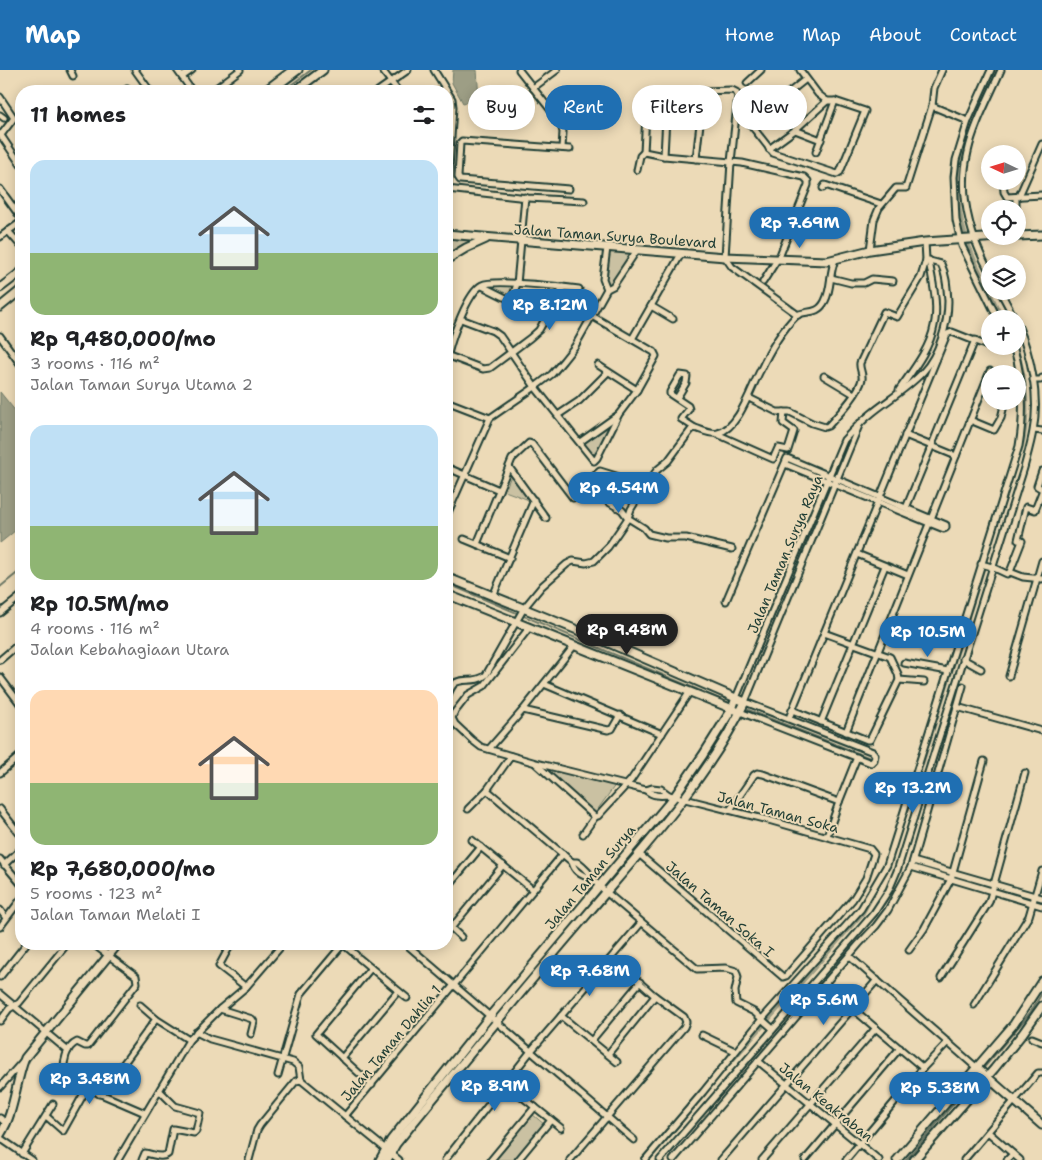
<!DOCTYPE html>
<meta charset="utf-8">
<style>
body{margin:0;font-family:"Shantell Sans",sans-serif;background:#f2f2f2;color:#202124;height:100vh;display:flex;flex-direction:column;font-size:19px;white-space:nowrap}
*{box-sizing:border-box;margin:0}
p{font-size:16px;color:#757577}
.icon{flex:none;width:28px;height:28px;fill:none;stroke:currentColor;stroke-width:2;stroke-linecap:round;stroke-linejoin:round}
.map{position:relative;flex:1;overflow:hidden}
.panel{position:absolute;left:15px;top:15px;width:438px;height:865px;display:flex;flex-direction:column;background:#fff;border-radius:20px;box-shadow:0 2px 12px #0003}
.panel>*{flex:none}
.top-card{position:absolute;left:468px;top:15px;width:475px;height:45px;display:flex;gap:10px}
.needle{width:32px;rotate:274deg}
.tools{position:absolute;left:981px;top:75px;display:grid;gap:10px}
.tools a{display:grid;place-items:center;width:45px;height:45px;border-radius:50%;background:#fff;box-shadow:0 2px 12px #0003;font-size:25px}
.price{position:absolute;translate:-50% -42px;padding:0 11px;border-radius:18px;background:#1f6fb2;color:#fff;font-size:16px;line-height:32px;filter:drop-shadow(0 1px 2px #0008)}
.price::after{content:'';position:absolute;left:50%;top:30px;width:15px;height:11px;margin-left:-8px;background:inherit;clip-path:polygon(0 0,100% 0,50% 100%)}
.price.current{background:#222;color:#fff}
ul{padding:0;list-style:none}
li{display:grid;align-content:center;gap:10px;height:265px;padding:0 15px}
li span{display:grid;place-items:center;height:155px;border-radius:15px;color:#555}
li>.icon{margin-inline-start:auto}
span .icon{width:90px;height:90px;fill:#fffc;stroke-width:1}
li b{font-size:21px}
h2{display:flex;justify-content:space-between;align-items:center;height:60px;padding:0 15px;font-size:21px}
.pill{padding:0 18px;border-radius:22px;background:#fff;box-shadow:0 2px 12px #0003;font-size:18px;line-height:45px}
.pill.current{background:#1f6fb2;color:#fff}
header{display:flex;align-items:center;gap:30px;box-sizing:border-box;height:70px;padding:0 25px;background:#1f6fb2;color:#fff}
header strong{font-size:24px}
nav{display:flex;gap:28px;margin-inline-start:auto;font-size:18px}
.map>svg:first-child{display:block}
</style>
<header>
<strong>Map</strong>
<nav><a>Home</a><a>Map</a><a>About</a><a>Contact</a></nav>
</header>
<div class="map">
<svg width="1042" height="1090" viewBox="0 0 1042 1090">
<rect width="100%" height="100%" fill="#ecdab7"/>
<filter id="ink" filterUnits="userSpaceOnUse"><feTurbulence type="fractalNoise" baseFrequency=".02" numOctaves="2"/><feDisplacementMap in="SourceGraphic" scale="10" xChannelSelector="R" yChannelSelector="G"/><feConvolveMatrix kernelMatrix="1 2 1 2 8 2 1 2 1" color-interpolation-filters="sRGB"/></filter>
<g filter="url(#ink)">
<g fill="#cac1a2" stroke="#747f6b">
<path d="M446,168l25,2 -22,12z"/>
<path d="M610,180l26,1 -33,47z"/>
<path d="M516,216l-5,12 -23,-11z"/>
<path d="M627,333l-34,52 -10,-13z"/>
<path d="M512,403l17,27 -24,-9z"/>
<path d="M543,696l73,18 -21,29z"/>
<path d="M532,1044l13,11 -29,35h-22z"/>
</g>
<g fill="#9d9e85" stroke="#6b7765">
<path d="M453,0h24l2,29 -16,4 -11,-20z"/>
<path d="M0,322l21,26v108l-21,17z"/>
</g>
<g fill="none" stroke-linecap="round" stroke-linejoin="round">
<g stroke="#6b7765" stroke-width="2">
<path d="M283,21l28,-21"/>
<path d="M446,513l283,120"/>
<path d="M0,517l21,-17"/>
<path d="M746,639l124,49"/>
<path d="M906,1090l124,-147 12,-20"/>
</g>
<g stroke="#9d9e85" stroke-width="5.5">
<path d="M977,49l20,-49"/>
<path d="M968,74c-2,7 -6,15 -8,22 -12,55 19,105 42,153"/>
<path d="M1015,276c11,32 15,71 5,104"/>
<path d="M907,740l78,-249"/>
<path d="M731,991l131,-148 12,-21"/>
</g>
<defs>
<g id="street">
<path d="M70,0l3,6"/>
<path d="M135,0l15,21"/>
<path d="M177,0l15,21"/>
<path d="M382,0l16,21"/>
<path d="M434,0l18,29 1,8 -7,107"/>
<path d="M519,0l41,52 3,10 -1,16"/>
<path d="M800,0l18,24 9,7h8l30,10 -25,61 -3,2 -64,-21 -22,-28v-2l55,-44"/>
<path d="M991,0l-23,51 -12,39 -2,17 2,43 6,26 36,73"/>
<path d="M182,7l10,-7"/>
<path d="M747,13l14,-13"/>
<path d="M533,18l24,-18"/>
<path d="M127,19l2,2"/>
<path d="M212,21l28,-21"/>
<path d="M263,21l28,-21"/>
<path d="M378,21l30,-21"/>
<path d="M0,27l14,21 -13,17"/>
<path d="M932,36l2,-18 8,-18"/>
<path d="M0,45l4,3"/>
<path d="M666,47l-2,39 78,7 62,14 4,4v4l-28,70 -17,27"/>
<path d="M795,60l26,10"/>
<path d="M0,64l21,31"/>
<path d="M769,79l26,-19 32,-29"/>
<path d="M644,82l20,4"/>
<path d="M816,82l19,-51"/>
<path d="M696,89l6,-53"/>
<path d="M637,100l3,-14 4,-4 3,-57 29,-3 56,-2 4,2 2,4 -7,66 -6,95 7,10 66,48"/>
<path d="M1003,111l1,11 3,5 35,-2"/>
<path d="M823,118l2,-3 56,19"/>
<path d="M0,119l21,29"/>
<path d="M447,119l81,9 56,3"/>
<path d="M569,119l-109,-9 -2,-3 2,-34 2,-2 108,8"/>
<path d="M1019,126l23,-52"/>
<path d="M1016,127v12"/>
<path d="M8,161l13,15"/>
<path d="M0,167l21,-15"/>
<path d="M870,180l4,-30 5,-12 17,-20h10l26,-82 36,15"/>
<path d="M990,203c-20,-37 -32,-79 -22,-121 6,-28 22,-56 33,-82"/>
<path d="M831,208l20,5h13l8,-4 21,2"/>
<path d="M482,216l40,20"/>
<path d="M563,217l-24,43 -9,8 -40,30 -7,1 -34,-13 -1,-2c4,-16 19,-61 34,-69 12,-6 80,2 97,4"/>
<path d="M607,219l-4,-10 4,-31"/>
<path d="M1000,221l15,28"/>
<path d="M511,231l6,-17 8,-87"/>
<path d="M651,236l22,13"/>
<path d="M461,249l32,12 7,5 35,51 59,74 3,-3 22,-44 18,-24 19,-34 -2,-4 -62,-36"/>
<path d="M0,266l21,29"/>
<path d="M632,269l49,-85"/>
<path d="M598,295l39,25"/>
<path d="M824,306l30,18"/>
<path d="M1033,310h8l1,-2"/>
<path d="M899,320c13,-19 31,-41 35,-64 5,-21 -2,-45 -5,-66"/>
<path d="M677,328l9,-15 1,-7 -7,-1 -10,17v2l18,12 1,3 -8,10 14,9"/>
<path d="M749,328l28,14h13l22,11 13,4 3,-1c10,-11 31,-32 34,-47 1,-6 -3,-10 -2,-16l24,-51 13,5 24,-40 5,-17 -1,-18"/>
<path d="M446,331l44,17"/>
<path d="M558,345l21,-14 29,-29"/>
<path d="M970,350l24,10 7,-12 4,-17"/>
<path d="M1034,360l8,1"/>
<path d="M717,364l56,25 5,-11 10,2 6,-19 -11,-8 1,-11"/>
<path d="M905,365l51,21"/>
<path d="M580,372l38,-27"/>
<path d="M446,397l53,23"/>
<path d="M509,397l37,51"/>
<path d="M1042,401l-5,15 5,3"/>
<path d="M642,421l-26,-15 -16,-5 -8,7 -2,8 10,11 22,13 6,8 16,10 5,6 17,4h20l46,11"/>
<path d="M906,438l69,-168"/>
<path d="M446,447l44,-99 45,-31 17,-13 11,-13 12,-15 32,-57 6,-3 24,-36"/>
<path d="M464,469l46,19"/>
<path d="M477,474l35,-85 17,-16 3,1 41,54"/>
<path d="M857,484l51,21"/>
<path d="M981,494l11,3 15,7 3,-2 13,5 19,2"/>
<path d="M1010,502l12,-31 -4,-1 8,-33 9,3 7,-18"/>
<path d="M493,526l41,-96"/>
<path d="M726,531l61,-143 159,67v3l-2,1 -15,-6 -144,-59"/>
<path d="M0,543l21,-17"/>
<path d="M529,558l-45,58 -16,9 -14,18 -2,5 3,6 17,16 9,7 55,16 89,22 21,5 6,-2 9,1 8,6"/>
<path d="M906,561l52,11"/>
<path d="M963,589l18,10"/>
<path d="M0,590l21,-18"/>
<path d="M904,593l44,8"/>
<path d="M1009,606l33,-115"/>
<path d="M0,607l21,28"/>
<path d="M899,610l25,2"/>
<path d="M544,614l118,50"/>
<path d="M736,628l108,-258c9,-10 18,-19 28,-27 16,-13 36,-25 51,-41 16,-17 25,-48 25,-71 -1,-12 -1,-25 -7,-37l-15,-4"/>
<path d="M446,630c2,-5 4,-12 8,-16 7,-7 22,0 32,-9l38,-67 18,-22 25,-22 6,-3 13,2 8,-2 14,-14 20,-29 3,-9 11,-18 15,-21 11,-9 23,-31 4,-2c7,2 16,7 23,5 21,-5 33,-45 42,-62 9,-19 21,-40 36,-55 8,-7 21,1 29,-15 7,-13 4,-28 10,-41"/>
<path d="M957,637l85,24"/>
<path d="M523,640l85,20 4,-1 8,-14"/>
<path d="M792,640l75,30h3l29,-60 -1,-6 -8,-17 -66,-24"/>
<path d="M740,642l131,51 3,-3 1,-5 -2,-3 -128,-50 115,-279"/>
<path d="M789,648l158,-384 5,-2 38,15"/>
<path d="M821,652l64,-156"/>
<path d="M846,662l144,-361"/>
<path d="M489,679l34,-39 51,-64"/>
<path d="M536,694l59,53"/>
<path d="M0,703l21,-18"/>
<path d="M487,720l85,72c2,9 10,14 19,16"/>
<path d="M839,732l18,-45"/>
<path d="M0,739l21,27"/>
<path d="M468,739l19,-19 24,-34"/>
<path d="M730,740l24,-35 3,-2 6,1 76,28 -12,34"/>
<path d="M583,764l12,-17 3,-1 33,-36 58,-87"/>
<path d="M472,770l61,50"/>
<path d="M639,784l144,123 3,-1 67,-77 13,-21 8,-24 -4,-5 -98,-28 -103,-26c-10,1 -16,1 -23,-5"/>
<path d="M0,789l21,25"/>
<path d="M913,791l129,37"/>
<path d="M572,792h5l6,5 5,5 3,6 15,14 91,77 29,-1 10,3 2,6 -3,14 1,12 18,9 19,17"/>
<path d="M4,795l17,-16"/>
<path d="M911,797l131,39"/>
<path d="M446,819l35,-42"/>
<path d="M0,840l6,8"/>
<path d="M446,853l15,14"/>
<path d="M0,857l21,-28"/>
<path d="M452,857l51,-62"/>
<path d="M93,874l43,32 1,7 -49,63h-3l-8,-4c-11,5 -14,20 -13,32l16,11 65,28"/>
<path d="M231,874l-12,22 27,21"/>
<path d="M343,874l13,11"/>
<path d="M406,874l228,196"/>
<path d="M909,880l15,-21 27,-50 33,-118"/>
<path d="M849,886l128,112"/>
<path d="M359,888l48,40"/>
<path d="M371,898l-55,66 56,51"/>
<path d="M0,907l26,-33"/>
<path d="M941,908l48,-76 36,-129"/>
<path d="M0,924l68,57"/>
<path d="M140,935l16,14 33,21"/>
<path d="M974,935l55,-89 13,-45"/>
<path d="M852,938l71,60"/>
<path d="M220,939l32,10 2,3 -3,12"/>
<path d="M561,946l56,46"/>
<path d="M0,951l9,-12 10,-6 48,-59"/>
<path d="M196,962l14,7 83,23 6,5 2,13"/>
<path d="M702,965l33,16"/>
<path d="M1032,968l10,4"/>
<path d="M592,970l48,-58"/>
<path d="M608,984l47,-58"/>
<path d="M342,988l56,-67"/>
<path d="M758,991l121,99"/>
<path d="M278,1005l23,-81 42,-50"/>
<path d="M301,1010l98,80"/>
<path d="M505,1013l56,45"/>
<path d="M0,1017l23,-26"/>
<path d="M99,1024l15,-20 7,-7 35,-48"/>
<path d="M46,1046l17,15 24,-43"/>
<path d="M345,1046l218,-262"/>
<path d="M0,1048l7,6"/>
<path d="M988,1062l32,28"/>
<path d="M0,1068l32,22"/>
<path d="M22,1084l31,-50"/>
<path d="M118,1090l71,-120 31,-31 26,-22 37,-43"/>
<path d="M142,1090l3,-7c7,1 17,6 23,1l5,-25 21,4 2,-2 4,-18 -25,-7 -15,-15"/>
<path d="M249,1090l8,-30 3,-5 36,-44 5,-1"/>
<path d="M445,1090l86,-109 110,-128"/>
<path d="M491,1090l44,-53"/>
<path d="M518,1090l33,-40"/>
<path d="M570,1090l114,-133 2,-5 -2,-5 -29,-21 -26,-23"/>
<path d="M645,1090l58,-68 59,-73 99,-110 26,-44 132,-419c6,-35 5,-66 -6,-100"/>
<path d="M660,1090l214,-247 15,-23 8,-19 127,-403c3,-12 7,-25 9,-37 7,-34 -2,-75 -15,-106"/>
<path d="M673,1090l186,-216 17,-18 12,-16 23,-43 52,-181"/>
<path d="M721,1090l156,-180"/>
<path d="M762,1090l114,-132"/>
<path d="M805,1090l95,-112"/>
<path d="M846,1090l77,-92 25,-26"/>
<path d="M964,1090l74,-87h4"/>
<path d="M1007,1090l6,-6"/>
</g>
<g id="secondary">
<path d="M270,21l28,-21"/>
<path d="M295,21l28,-21"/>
<path d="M446,164l279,23 102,4 43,-11 55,-8 89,-6"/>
<path d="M1018,166l24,-1"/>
<path d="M446,190l20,-12 20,-9"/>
<path d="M0,218l21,-16"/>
<path d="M0,237l21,-17"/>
<path d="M446,524l289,116"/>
<path d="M977,998l65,57"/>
<path d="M0,1065c15,-23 15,-52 25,-77l93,-114"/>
<path d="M380,1090l11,-20 99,-124 184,-219 29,-42 29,-46 4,-11"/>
<path d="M387,1090l9,-16c62,-76 125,-152 189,-227 56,-66 122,-137 160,-215l-148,-64 -151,-61"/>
<path d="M897,1090l117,-136 28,-43"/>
<path d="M914,1090l80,-91 29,-36 19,-27"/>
</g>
</defs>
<use href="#street" stroke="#1f3d34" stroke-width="9"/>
<use href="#secondary" stroke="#1f3d34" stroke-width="11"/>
<use href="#street" stroke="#ecdab7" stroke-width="5"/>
<use href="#secondary" stroke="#ecdab7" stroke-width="7"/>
</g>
</g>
<g text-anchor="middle" stroke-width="4" stroke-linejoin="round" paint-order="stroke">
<g font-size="14" fill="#1f3d34" stroke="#ecdab7">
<text transform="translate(615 166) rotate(4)" y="5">Jalan Taman Surya Boulevard</text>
<text transform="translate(785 484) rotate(-67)" y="5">Jalan Taman Surya Raya</text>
<text transform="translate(778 742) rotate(15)" y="5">Jalan Taman Soka</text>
<text transform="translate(590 807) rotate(-50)" y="5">Jalan Taman Surya</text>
<text transform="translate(720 839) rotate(41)" y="5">Jalan Taman Soka I</text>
<text transform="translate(391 973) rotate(-50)" y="5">Jalan Taman Dahlia 1</text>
<text transform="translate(826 1032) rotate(39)" y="5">Jalan Keakraban</text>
</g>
</g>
</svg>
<div class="tools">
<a><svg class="needle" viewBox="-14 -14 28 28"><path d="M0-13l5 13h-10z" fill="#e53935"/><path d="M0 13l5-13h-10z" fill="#757577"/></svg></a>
<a><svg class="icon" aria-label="locate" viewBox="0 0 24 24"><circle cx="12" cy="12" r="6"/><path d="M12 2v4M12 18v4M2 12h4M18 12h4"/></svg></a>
<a><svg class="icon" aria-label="layers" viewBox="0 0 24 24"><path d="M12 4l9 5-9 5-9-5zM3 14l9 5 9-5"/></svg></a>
<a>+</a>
<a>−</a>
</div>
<b class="price" style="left:800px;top:179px">Rp 7.69M</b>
<b class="price" style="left:550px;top:261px">Rp 8.12M</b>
<b class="price" style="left:619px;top:444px">Rp 4.54M</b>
<b class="price current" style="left:627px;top:586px">Rp 9.48M</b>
<b class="price" style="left:928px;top:588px">Rp 10.5M</b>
<b class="price" style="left:913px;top:744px">Rp 13.2M</b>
<b class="price" style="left:590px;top:927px">Rp 7.68M</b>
<b class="price" style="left:824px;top:956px">Rp 5.6M</b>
<b class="price" style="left:90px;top:1035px">Rp 3.48M</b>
<b class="price" style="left:495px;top:1042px">Rp 8.9M</b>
<b class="price" style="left:940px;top:1044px">Rp 5.38M</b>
<div class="top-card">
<a class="pill">Buy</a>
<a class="pill current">Rent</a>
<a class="pill">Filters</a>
<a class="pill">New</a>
</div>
<section class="panel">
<h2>11 homes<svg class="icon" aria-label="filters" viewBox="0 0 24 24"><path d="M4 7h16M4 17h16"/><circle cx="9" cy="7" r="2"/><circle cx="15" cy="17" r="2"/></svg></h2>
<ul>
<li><span style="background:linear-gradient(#bfe0f5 60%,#8fb573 0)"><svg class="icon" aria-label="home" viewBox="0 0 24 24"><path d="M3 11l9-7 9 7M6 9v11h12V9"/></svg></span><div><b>Rp 9,480,000/mo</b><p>3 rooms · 116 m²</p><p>Jalan Taman Surya Utama 2</p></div></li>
<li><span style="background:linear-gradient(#bfe0f5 65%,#8fb573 0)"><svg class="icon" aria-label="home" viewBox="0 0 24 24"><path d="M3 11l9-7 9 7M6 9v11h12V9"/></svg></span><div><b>Rp 10.5M/mo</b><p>4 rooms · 116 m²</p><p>Jalan Kebahagiaan Utara</p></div></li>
<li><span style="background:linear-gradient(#ffd9b3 60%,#8fb573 0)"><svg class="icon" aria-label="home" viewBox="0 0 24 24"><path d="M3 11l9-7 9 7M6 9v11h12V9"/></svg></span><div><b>Rp 7,680,000/mo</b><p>5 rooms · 123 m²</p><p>Jalan Taman Melati I</p></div></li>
</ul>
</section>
</div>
